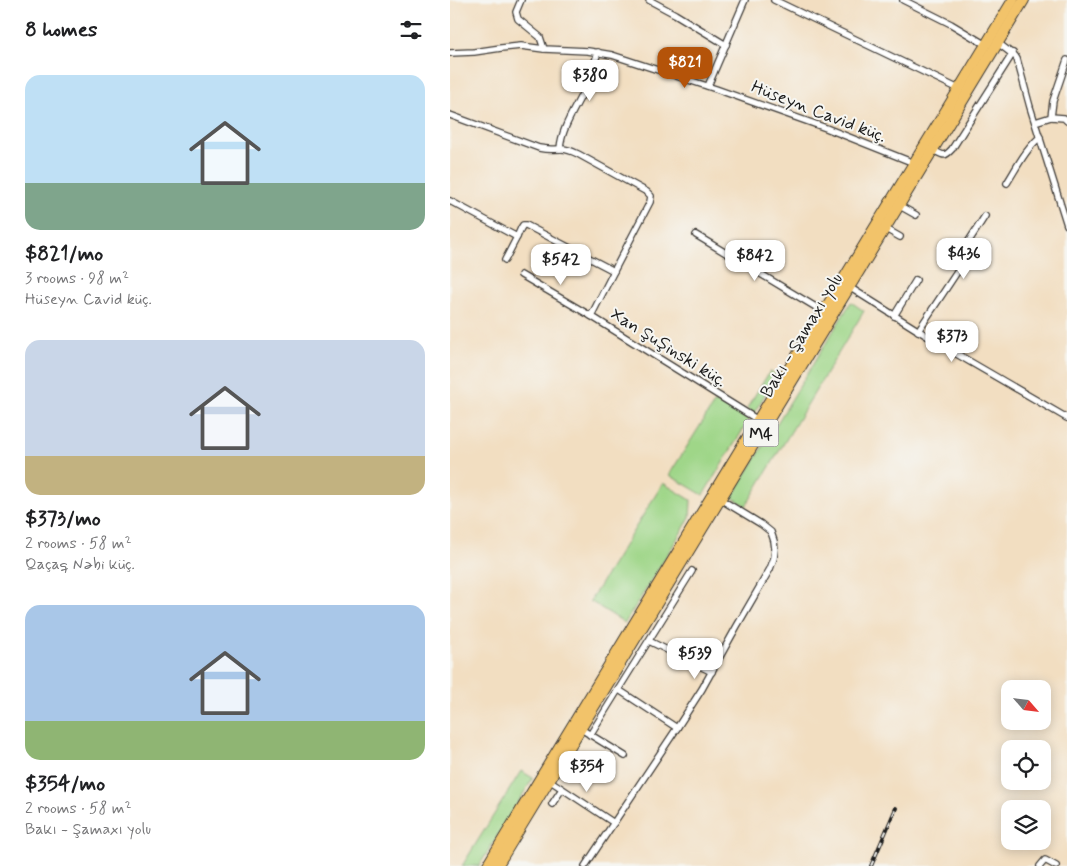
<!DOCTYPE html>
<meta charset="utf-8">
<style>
body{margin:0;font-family:Mynerve,sans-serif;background:#f2f2f2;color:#202124;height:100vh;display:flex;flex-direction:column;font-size:19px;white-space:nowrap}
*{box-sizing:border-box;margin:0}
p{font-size:16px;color:#757577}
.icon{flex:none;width:28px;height:28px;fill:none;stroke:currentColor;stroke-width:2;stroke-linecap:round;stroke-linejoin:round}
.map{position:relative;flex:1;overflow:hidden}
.side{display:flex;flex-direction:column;background:#fff;width:450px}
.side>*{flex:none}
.needle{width:32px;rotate:118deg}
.buttons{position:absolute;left:551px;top:680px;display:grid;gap:10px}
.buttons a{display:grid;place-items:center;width:50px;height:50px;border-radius:10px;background:#fff;box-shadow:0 2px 12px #0003;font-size:25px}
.price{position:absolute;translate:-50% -42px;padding:0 11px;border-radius:10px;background:#fff;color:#222;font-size:16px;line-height:32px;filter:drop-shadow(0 1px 2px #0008)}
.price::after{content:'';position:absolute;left:50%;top:30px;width:15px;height:11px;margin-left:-8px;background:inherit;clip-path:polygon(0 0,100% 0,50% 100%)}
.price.current{background:#b45309;color:#fff}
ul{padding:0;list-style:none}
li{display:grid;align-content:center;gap:10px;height:265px;padding:0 25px}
li span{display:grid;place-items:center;height:155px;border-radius:15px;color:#555}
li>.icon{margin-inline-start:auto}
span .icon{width:90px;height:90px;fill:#fffc;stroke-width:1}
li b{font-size:21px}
h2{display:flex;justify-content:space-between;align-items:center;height:60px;padding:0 25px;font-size:21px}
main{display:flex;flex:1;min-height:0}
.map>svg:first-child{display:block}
</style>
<main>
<section class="side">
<h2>8 homes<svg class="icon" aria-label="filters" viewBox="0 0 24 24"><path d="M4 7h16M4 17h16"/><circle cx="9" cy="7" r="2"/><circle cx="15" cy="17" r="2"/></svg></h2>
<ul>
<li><span style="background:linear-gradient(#bfe0f5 70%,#7fa58c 0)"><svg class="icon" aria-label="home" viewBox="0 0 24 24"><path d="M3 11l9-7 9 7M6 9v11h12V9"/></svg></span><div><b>$821/mo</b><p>3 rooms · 98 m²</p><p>Hüseyn Cavid küç.</p></div></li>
<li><span style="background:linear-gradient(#c9d6e8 75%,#c2b280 0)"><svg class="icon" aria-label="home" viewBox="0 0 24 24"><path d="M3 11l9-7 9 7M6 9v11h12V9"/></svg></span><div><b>$373/mo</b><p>2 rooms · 58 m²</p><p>Qaçaq Nəbi küç.</p></div></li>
<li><span style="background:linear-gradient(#a9c7e8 75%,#8fb573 0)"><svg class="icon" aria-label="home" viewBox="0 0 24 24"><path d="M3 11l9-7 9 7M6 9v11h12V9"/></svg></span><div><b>$354/mo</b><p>2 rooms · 58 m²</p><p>Bakı - Şamaxı yolu</p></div></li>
</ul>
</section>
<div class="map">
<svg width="617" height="866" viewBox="0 0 617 866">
<rect width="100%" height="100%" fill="#f6f6f2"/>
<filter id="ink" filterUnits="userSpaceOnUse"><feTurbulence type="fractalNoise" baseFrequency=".02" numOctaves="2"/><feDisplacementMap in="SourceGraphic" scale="10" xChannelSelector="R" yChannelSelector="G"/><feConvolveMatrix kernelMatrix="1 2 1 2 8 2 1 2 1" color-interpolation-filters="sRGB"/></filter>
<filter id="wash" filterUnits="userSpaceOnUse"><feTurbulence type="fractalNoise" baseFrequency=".0096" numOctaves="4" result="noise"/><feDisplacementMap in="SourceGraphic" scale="20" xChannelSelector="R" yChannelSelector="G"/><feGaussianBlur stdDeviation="1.12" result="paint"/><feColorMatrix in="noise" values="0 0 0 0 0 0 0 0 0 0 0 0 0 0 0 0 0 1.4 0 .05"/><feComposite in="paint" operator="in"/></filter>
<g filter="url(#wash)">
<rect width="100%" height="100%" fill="#f2dec1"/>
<g fill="#9fd688" stroke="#5e7952">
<path d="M401,302l13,9 -118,195 -14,-9z"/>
<path d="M320,371l7,4 -23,38 -7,-5z"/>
<path d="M265,402l34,18 -46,75 -34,-20z"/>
<path d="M213,483l28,17 -1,18 -65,105 -35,-22z"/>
<path d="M71,771l12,7 -54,88h-17z"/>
</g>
</g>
<g filter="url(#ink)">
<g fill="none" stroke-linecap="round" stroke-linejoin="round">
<defs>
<g id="minor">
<path d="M71,0l-5,12 2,7 22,18 4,12"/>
<path d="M199,0l26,14 51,31"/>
<path d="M324,0l185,89"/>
<path d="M453,0l48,24 35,21"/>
<path d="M548,43l17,13 2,3 13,48 37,118"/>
<path d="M0,53l24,-1 27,-4 20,-2 23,3 44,2 24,4 104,34 110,39 88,35"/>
<path d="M258,86l37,-86"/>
<path d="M0,115l89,33c9,2 13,1 22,1 6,0 11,2 17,5l69,38 4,4 -1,6 -36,69"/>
<path d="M601,117l13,1 3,3"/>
<path d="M585,122l16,-5 2,-16 14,-41"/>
<path d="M110,149c1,-20 16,-42 24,-59 6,-12 10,-25 14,-38"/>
<path d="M483,150c10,5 11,8 19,-1l61,-96"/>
<path d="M557,183c10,-16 19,-34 33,-46"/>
<path d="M0,201l67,36 4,-9 2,-3h3l88,46 -23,45 167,104"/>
<path d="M450,206l16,9"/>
<path d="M436,229l14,8"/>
<path d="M246,235l128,77"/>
<path d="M55,260l12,-23"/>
<path d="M71,275l70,41"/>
<path d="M399,287l94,59 124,72"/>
<path d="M444,316l22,-36"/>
<path d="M468,331l45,-68c2,-6 -1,-9 2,-16l20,-31"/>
<path d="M199,641l63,31"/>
<path d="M169,690l58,38"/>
<path d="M131,729l44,27"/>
<path d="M140,735l102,-164"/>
<path d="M99,780l65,43"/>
<path d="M102,804l10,-15"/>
<path d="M135,866l92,-138 25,-39 35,-63 33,-57 4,-11 1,-9 -1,-8 -3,-9 -10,-8 -41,-25"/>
<path d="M590,866l5,-6 11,6"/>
</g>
<g id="trunk">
<path d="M37,866l526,-866"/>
<path d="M47,866l527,-866"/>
</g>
</defs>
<use href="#minor" stroke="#3c3935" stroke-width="8"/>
<use href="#trunk" stroke="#3c3935" stroke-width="12"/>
<use href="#minor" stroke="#fff" stroke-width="5.5"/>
<use href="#trunk" stroke="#f2c36a" stroke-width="10"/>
<defs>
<path id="rail" d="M421,866l25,-58"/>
</defs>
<use href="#rail" stroke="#1c1c1c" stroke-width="4"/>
<use href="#rail" stroke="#f6f6f2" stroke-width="2" stroke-dasharray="5.5" stroke-linecap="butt"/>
</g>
</g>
<g text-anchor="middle" stroke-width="4" stroke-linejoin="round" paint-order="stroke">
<rect fill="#f6f6f2" stroke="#5d5d5c" stroke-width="1" x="293.5" y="419.5" width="35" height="27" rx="4"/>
<g font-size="16" font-weight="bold" fill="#1c1c1c">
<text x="311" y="439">M4</text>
</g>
<g font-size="18" fill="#1c1c1c" stroke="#f6f6f2">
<text transform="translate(369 111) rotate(21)" y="6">Hüseyn Cavid küç.</text>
<text transform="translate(351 335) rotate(-59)" y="6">Bakı - Şamaxı yolu</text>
<text transform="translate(219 347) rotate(32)" y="6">Xan Şuşinski küç.</text>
</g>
</g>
</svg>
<div class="buttons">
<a><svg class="needle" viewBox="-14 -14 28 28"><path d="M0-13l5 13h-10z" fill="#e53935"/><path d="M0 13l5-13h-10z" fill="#757577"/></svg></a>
<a><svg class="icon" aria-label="locate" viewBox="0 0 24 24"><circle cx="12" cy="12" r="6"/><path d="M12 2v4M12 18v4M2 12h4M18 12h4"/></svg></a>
<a><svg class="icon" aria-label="layers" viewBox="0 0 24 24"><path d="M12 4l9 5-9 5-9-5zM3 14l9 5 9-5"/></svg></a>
</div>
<b class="price current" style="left:235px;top:89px">$821</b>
<b class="price" style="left:140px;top:102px">$380</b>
<b class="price" style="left:514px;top:280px">$436</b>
<b class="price" style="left:305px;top:282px">$842</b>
<b class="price" style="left:111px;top:286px">$542</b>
<b class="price" style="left:502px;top:363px">$373</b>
<b class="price" style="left:245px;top:680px">$539</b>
<b class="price" style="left:137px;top:793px">$354</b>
</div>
</main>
